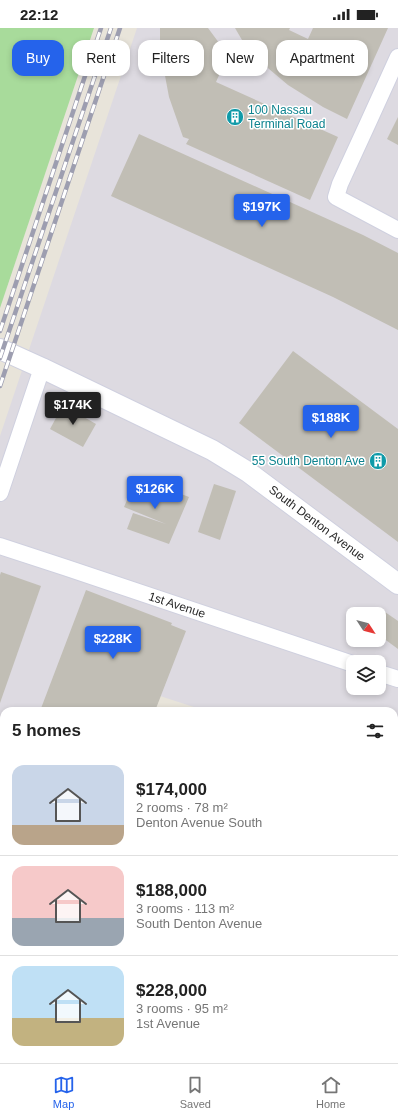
<!DOCTYPE html>
<meta charset="utf-8">
<style>
body{margin:0;font-family:Helvetica,sans-serif;background:#f6f6f6;color:#222;height:100vh;display:flex;flex-direction:column;font-size:15px;white-space:nowrap}
*{box-sizing:border-box;margin:0}
p{font-size:13px;color:#767676}
.icon{flex:none;width:22px;height:22px;fill:none;stroke:currentColor;stroke-width:2;stroke-linecap:round;stroke-linejoin:round}
.map{position:relative;flex:1;overflow:hidden}
.side{position:absolute;left:0px;top:679px;width:398px;height:356px;display:flex;flex-direction:column;background:#fff;border-radius:12px 12px 0 0;box-shadow:0 2px 6px #0003}
.side>*{flex:none}
.hud{position:absolute;left:12px;top:12px;width:374px;height:36px;display:flex;gap:8px}
.needle{width:26px;rotate:126deg}
.fabs{position:absolute;left:346px;top:579px;display:grid;gap:8px}
.fabs a{display:grid;place-items:center;width:40px;height:40px;border-radius:8px;background:#fff;box-shadow:0 2px 6px #0003;font-size:20px}
.price{position:absolute;translate:-50% -34px;padding:0 9px;border-radius:4px;background:#2563eb;color:#fff;font-size:13px;line-height:26px;filter:drop-shadow(0 1px 2px #0008)}
.price::after{content:'';position:absolute;left:50%;top:24px;width:12px;height:9px;margin-left:-6px;background:inherit;clip-path:polygon(0 0,100% 0,50% 100%)}
.price.active{background:#222;color:#fff}
ul{padding:0;list-style:none}
li{display:flex;align-items:center;gap:12px;height:100px;padding:0 12px}
li+li{border-top:1px solid #e0e0e0}
li span{display:grid;place-items:center;flex:none;width:112px;height:80px;border-radius:12px;color:#555}
li>.icon{margin-inline-start:auto}
span .icon{width:48px;height:48px;fill:#fffc;stroke-width:1}
li b{font-size:17px}
h2{display:flex;justify-content:space-between;align-items:center;height:48px;padding:0 12px;font-size:17px}
.pill{padding:0 14px;border-radius:12px;background:#fff;box-shadow:0 2px 6px #0003;font-size:14px;line-height:36px}
.pill.active{background:#2563eb;color:#fff}
.status{display:flex;justify-content:space-between;align-items:center;height:28px;padding:0 20px;background:#fff;direction:ltr}
.status svg{height:11px;fill:currentColor}
.dock{display:flex;justify-content:space-around;align-items:center;height:56px;border-top:1px solid #e0e0e0;background:#fff;font-size:11px;color:#767676}
.dock a{display:grid;justify-items:center;gap:2px}
.dock .active{color:#2563eb}
.map>svg:first-child{display:block}
</style>
<div class="status"><b>22:12</b><svg viewBox="0 0 49 12"><path d="M0 12V9h3v3zM5 12V6h3v6zM10 12V3h3v9zM15 12V0h3v12zM26 1h20v11H26zM47 4h2v5h-2z"/></svg></div>
<div class="map">
<svg width="398" height="1035" viewBox="0 0 398 1035">
<rect width="100%" height="100%" fill="#e8e4da"/>
<path fill="#dddae1" fill-rule="evenodd" d="M137,0h261v744l-4,-1v-60h-188l-49,-16 -6,16h-147v234l-4,12v-521zM353,586h26v26h-26zM353,634h26v26h-26z"/>
<path fill="#a8db9b" d="M0,0h94l-94,280z"/>
<g fill="#c1beb5">
<path d="M160,0h48l20,27 -12,27 122,55 -28,63 -124,-56 3,-5 -6,-2 -14,-40 -9,-48z"/>
<path d="M235,0h55l-1,2 19,9 5,-11h75l-41,91 -24,-12 -35,-22 -19,-16 -27,-29z"/>
<path d="M398,89v28l-11,-6z"/>
<path d="M139,106l224,101 35,18v77l-65,-33 -222,-101z"/>
<path d="M293,323l105,78v113l-159,-119z"/>
<path d="M63,377l33,19 -13,23 -33,-18z"/>
<path d="M137,449l52,20 -20,47 -42,-15 6,-16 33,11 -42,-17z"/>
<path d="M214,456l22,7 -16,49 -22,-8z"/>
<path d="M1,544l40,14 -41,117v-128z"/>
<path d="M86,562l86,33 -1,2 15,6 -31,80h-115z"/>
<path d="M385,584l13,9v28l-19,-14v-15z"/>
<path d="M270,680l9,3h-10z"/>
<path d="M0,728l4,2v28l-4,10z"/>
<path d="M394,757l4,1v18l-4,-1z"/>
<path d="M394,782l4,2v18l-4,-1z"/>
<path d="M0,813l4,1v11l-4,10z"/>
<path d="M8,1031h21l-2,4h-20z"/>
<path d="M56,1031h8l-1,2 4,2h-12z"/>
<path d="M90,1031h15l-1,4h-16z"/>
<path d="M220,1031h10l-1,3z"/>
<path d="M253,1031h14l-1,4z"/>
<path d="M284,1031h42l-1,4h-29z"/>
</g>
<g fill="none" stroke-linecap="round" stroke-linejoin="round">
<defs>
<g id="minor">
<path d="M398,29l-30,66 -28,61 -4,13 62,33"/>
<path d="M0,465l42,-125"/>
<path d="M0,518l67,22 286,96"/>
<path d="M379,645l19,6"/>
<path d="M0,701l4,2"/>
<path d="M394,832l4,1"/>
<path d="M0,884l4,1"/>
<path d="M394,938l4,-12"/>
<path d="M394,1016l4,1"/>
<path d="M361,1035l2,-4"/>
</g>
<path id="tertiary" d="M0,321l42,19 170,82 36,22 150,112"/>
</defs>
<use href="#minor" stroke="#cfd0df" stroke-width="18"/>
<use href="#tertiary" stroke="#cfd0df" stroke-width="22"/>
<use href="#minor" stroke="#fff" stroke-width="16"/>
<use href="#tertiary" stroke="#fff" stroke-width="20"/>
<defs>
<g id="rail">
<path d="M0,303l101,-303"/>
<path d="M0,330l111,-330"/>
<path d="M0,358l120,-358"/>
</g>
</defs>
<use href="#rail" stroke="#9d9eb0" stroke-width="4.5"/>
<use href="#rail" stroke="#fff" stroke-width="3" stroke-dasharray="9" stroke-linecap="butt"/>
</g>
<defs>
<symbol id="building-disc" viewBox="-11 -11 22 22"><circle r="9.5" fill="#0f9aa8" stroke="#fff"/><path d="M-4-6H4V6H1V3H-1V6H-4ZM-2.5-4.3h1.7v1.8h-1.7ZM.8-4.3h1.7v1.8H.8ZM-2.5-1h1.7V.8h-1.7ZM.8-1h1.7V.8H.8Z" fill="#fff"/></symbol>
</defs>
<g fill-rule="evenodd">
<use href="#building-disc" x="225" y="79" width="20" height="20"/>
<use href="#building-disc" x="368" y="423" width="20" height="20"/>
</g>
<g text-anchor="middle" stroke-width="3" stroke-linejoin="round" paint-order="stroke">
<g font-size="12" fill="#0d838f" stroke="#fff" text-anchor="start">
<text x="248" y="86">100 Nassau<tspan x="248" dy="14">Terminal Road</tspan></text>
<text x="365" y="437" text-anchor="end">55 South Denton Ave</text>
</g>
<g font-size="12" fill="#272727" stroke="#fff">
<text transform="translate(317 495) rotate(37)" y="4">South Denton Avenue</text>
<text transform="translate(177 577) rotate(18)" y="4">1st Avenue</text>
</g>
</g>
</svg>
<div class="fabs">
<a><svg class="needle" viewBox="-14 -14 28 28"><path d="M0-13l5 13h-10z" fill="#e53935"/><path d="M0 13l5-13h-10z" fill="#767676"/></svg></a>
<a><svg class="icon" aria-label="layers" viewBox="0 0 24 24"><path d="M12 4l9 5-9 5-9-5zM3 14l9 5 9-5"/></svg></a>
</div>
<b class="price" style="left:262px;top:200px">$197K</b>
<b class="price active" style="left:73px;top:398px">$174K</b>
<b class="price" style="left:331px;top:411px">$188K</b>
<b class="price" style="left:155px;top:482px">$126K</b>
<b class="price" style="left:113px;top:632px">$228K</b>
<div class="hud">
<a class="pill active">Buy</a>
<a class="pill">Rent</a>
<a class="pill">Filters</a>
<a class="pill">New</a>
<a class="pill">Apartment</a>
</div>
<section class="side">
<h2>5 homes<svg class="icon" aria-label="filters" viewBox="0 0 24 24"><path d="M4 7h16M4 17h16"/><circle cx="9" cy="7" r="2"/><circle cx="15" cy="17" r="2"/></svg></h2>
<ul>
<li><span style="background:linear-gradient(#c9d6e8 75%,#b9a48a 0)"><svg class="icon" aria-label="home" viewBox="0 0 24 24"><path d="M3 11l9-7 9 7M6 9v11h12V9"/></svg></span><div><b>$174,000</b><p>2 rooms · 78 m²</p><p>Denton Avenue South</p></div></li>
<li><span style="background:linear-gradient(#f6c9c9 65%,#9aa5b1 0)"><svg class="icon" aria-label="home" viewBox="0 0 24 24"><path d="M3 11l9-7 9 7M6 9v11h12V9"/></svg></span><div><b>$188,000</b><p>3 rooms · 113 m²</p><p>South Denton Avenue</p></div></li>
<li><span style="background:linear-gradient(#bfe0f5 65%,#c2b280 0)"><svg class="icon" aria-label="home" viewBox="0 0 24 24"><path d="M3 11l9-7 9 7M6 9v11h12V9"/></svg></span><div><b>$228,000</b><p>3 rooms · 95 m²</p><p>1st Avenue</p></div></li>
</ul>
</section>
</div>
<nav class="dock">
<a class="active"><svg class="icon" aria-label="map" viewBox="0 0 24 24"><path d="M3 6l6-2 6 2 6-2v14l-6 2-6-2-6 2zM9 4v14M15 6v14"/></svg>Map</a>
<a><svg class="icon" aria-label="saved" viewBox="0 0 24 24"><path d="M7 4h10v16l-5-4-5 4z"/></svg>Saved</a>
<a><svg class="icon" aria-label="home" viewBox="0 0 24 24"><path d="M3 11l9-7 9 7M6 9v11h12V9"/></svg>Home</a>
</nav>
